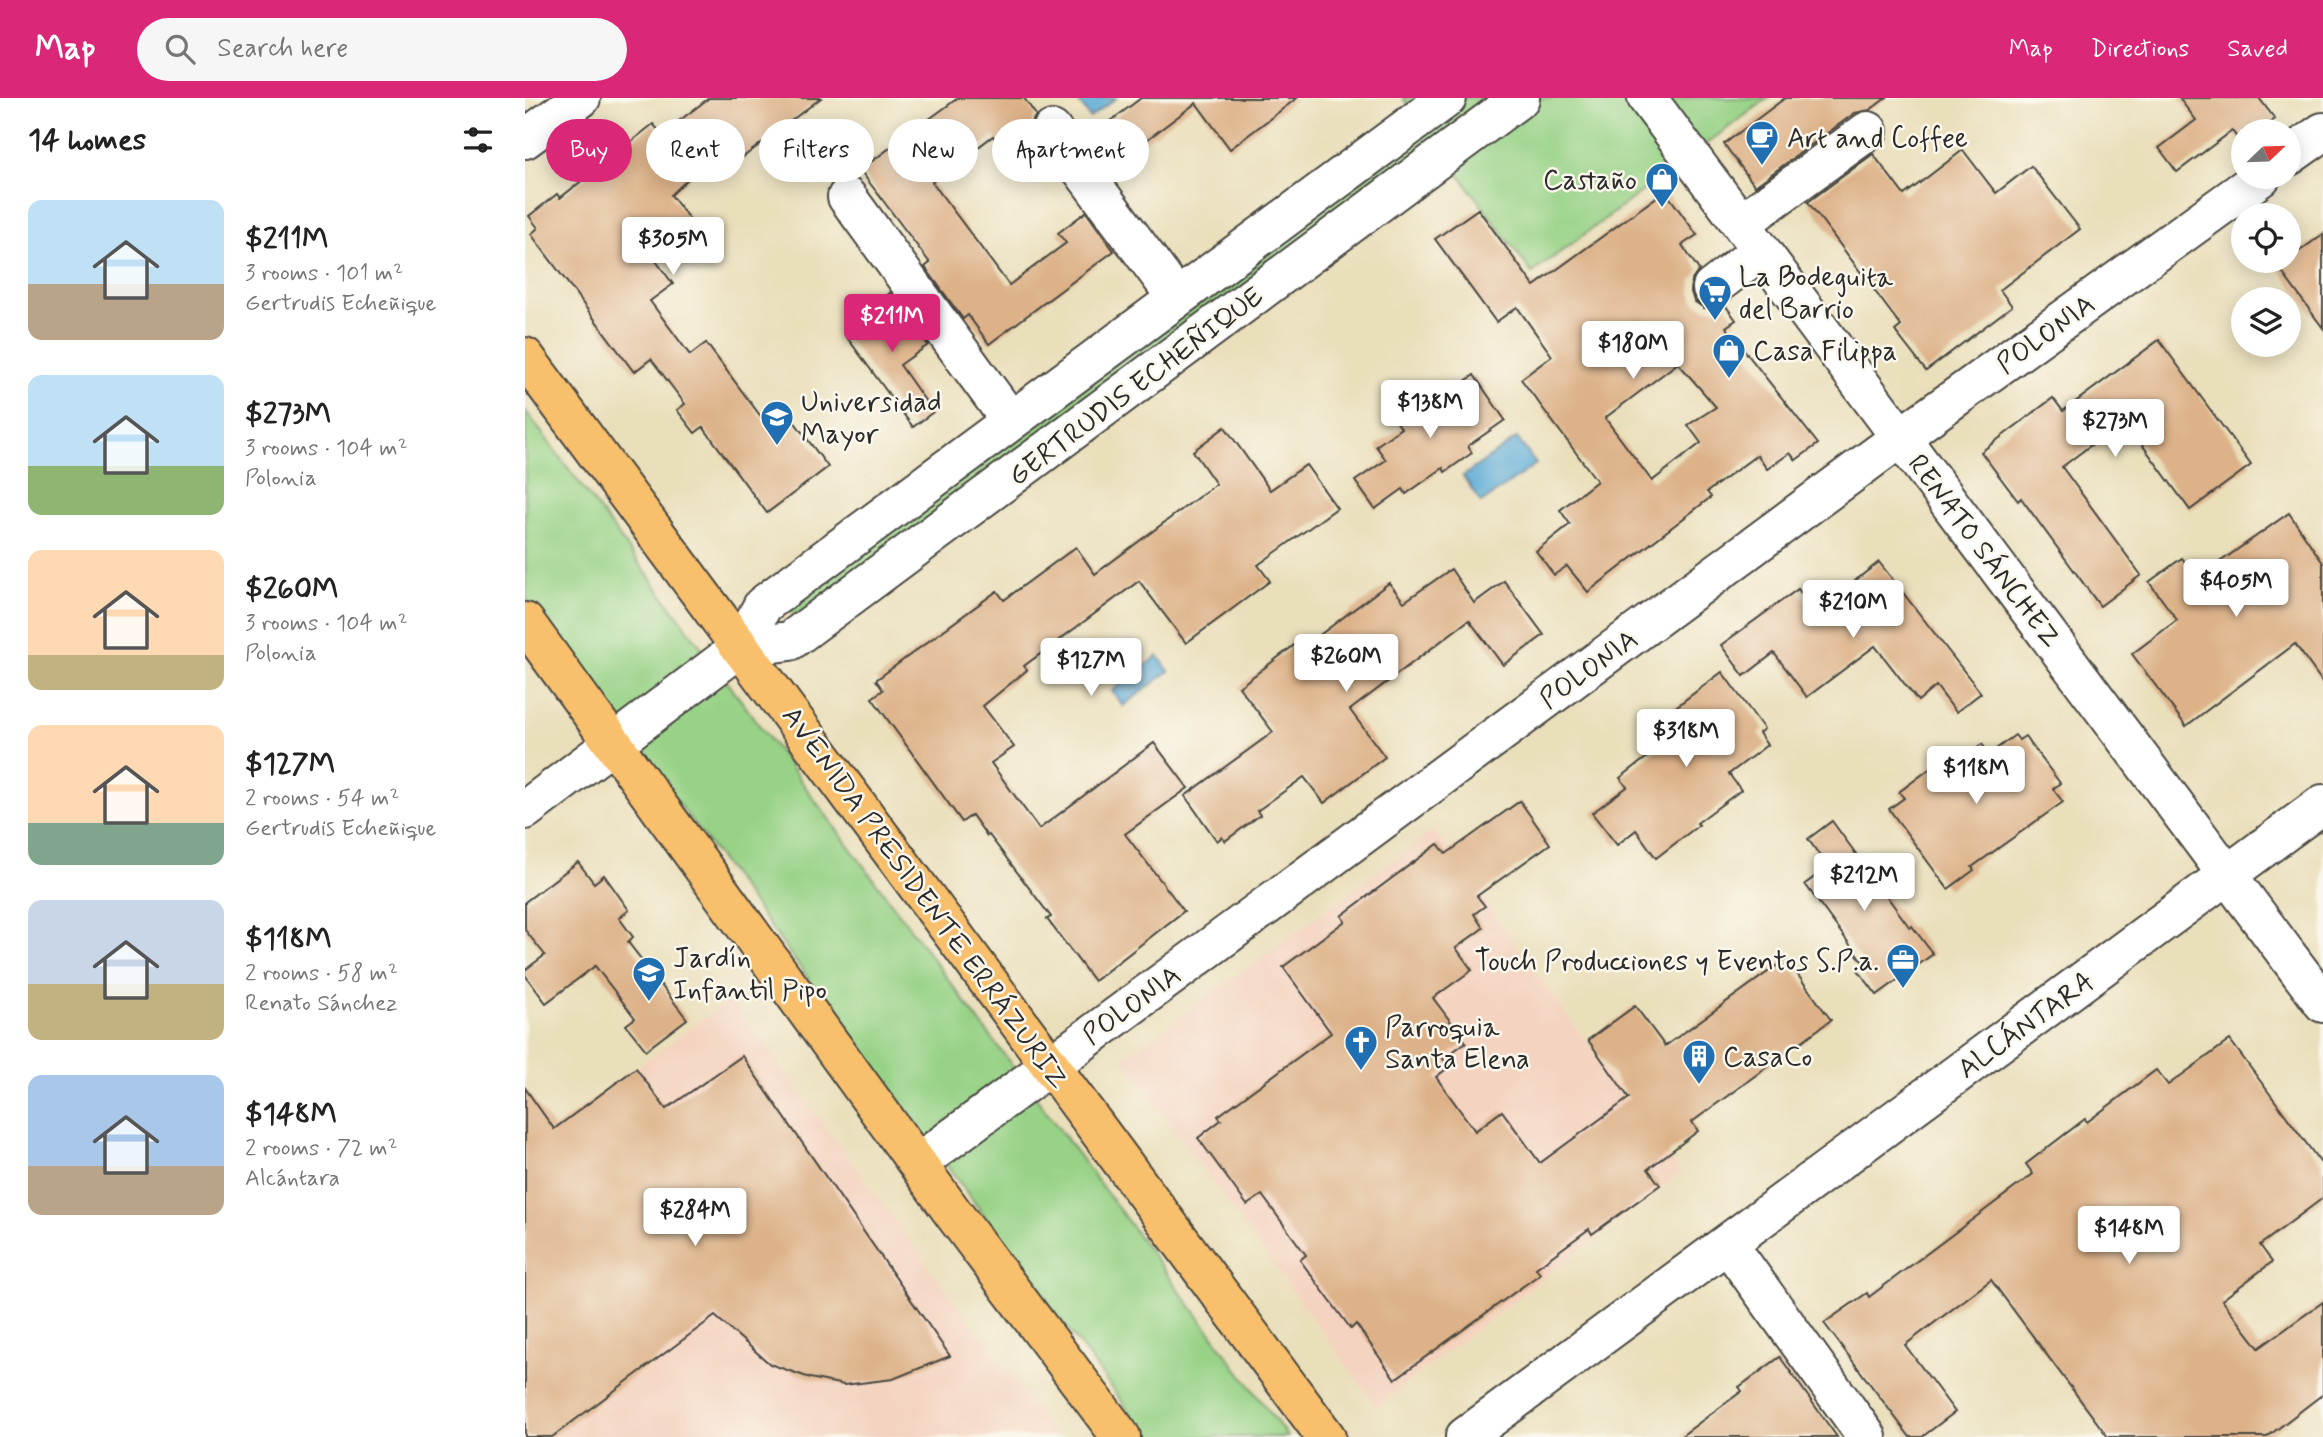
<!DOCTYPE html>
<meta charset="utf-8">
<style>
body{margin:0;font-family:Mynerve,sans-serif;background:#f6f6f6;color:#222;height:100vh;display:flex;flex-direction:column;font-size:26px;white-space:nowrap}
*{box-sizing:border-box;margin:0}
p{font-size:23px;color:#767676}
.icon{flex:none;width:38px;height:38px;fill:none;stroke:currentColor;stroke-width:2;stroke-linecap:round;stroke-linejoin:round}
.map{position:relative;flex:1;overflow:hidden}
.drawer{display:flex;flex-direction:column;background:#fff;width:525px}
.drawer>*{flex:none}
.top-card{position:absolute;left:21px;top:21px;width:665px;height:63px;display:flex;gap:14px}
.needle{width:46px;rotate:67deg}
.tools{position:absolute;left:1706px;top:21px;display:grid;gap:14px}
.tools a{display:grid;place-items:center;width:70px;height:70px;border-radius:50%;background:#fff;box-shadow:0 4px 18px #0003;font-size:35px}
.price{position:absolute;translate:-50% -60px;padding:0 16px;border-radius:7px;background:#fff;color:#222;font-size:23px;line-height:46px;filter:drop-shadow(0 2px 4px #0008)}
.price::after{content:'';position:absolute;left:50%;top:42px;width:21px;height:16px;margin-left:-10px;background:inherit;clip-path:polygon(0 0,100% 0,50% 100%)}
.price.current{background:#db2777;color:#fff}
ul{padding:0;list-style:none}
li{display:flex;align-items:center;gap:21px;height:175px;padding:0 28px}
li span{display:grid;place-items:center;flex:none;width:196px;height:140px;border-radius:14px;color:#555}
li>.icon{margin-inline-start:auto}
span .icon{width:84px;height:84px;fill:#fffc;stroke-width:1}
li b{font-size:30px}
h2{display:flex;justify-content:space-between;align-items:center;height:84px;padding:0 28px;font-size:30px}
.pill{padding:0 24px;border-radius:32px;background:#fff;box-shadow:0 4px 18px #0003;font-size:24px;line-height:63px}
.pill.current{background:#db2777;color:#fff}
header{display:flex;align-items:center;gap:42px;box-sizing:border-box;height:98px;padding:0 35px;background:#db2777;color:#fff}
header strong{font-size:33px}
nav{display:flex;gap:38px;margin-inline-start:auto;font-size:24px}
.search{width:490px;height:63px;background:#f6f6f6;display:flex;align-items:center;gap:18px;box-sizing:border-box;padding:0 24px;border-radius:38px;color:#767676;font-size:26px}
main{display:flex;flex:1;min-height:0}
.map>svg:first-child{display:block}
</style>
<header>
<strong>Map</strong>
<div class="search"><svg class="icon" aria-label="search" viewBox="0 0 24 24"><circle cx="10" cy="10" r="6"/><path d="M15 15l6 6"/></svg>Search here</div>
<nav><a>Map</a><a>Directions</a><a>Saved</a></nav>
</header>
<main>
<section class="drawer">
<h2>14 homes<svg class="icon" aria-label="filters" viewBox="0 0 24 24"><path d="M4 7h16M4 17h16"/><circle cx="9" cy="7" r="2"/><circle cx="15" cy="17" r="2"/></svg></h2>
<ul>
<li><span style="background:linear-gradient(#bfe0f5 60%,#b9a48a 0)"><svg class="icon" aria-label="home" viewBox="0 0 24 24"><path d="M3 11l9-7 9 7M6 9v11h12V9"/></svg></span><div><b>$211M</b><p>3 rooms · 101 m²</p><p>Gertrudis Echeñique</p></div></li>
<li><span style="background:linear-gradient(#bfe0f5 65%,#8fb573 0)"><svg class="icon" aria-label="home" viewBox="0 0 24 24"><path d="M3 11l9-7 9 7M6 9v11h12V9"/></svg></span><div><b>$273M</b><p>3 rooms · 104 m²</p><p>Polonia</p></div></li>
<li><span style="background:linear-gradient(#ffd9b3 75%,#c2b280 0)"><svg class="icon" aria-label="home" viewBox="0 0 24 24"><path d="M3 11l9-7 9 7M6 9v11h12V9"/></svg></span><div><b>$260M</b><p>3 rooms · 104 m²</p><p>Polonia</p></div></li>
<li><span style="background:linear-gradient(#ffd9b3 70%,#7fa58c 0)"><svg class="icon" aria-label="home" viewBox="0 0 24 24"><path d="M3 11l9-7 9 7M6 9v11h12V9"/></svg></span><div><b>$127M</b><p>2 rooms · 54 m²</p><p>Gertrudis Echeñique</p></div></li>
<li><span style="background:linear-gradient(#c9d6e8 60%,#c2b280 0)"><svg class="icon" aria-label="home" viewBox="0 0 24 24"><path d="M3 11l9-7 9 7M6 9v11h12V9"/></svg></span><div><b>$118M</b><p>2 rooms · 58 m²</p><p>Renato Sánchez</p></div></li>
<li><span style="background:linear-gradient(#a9c7e8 65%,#b9a48a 0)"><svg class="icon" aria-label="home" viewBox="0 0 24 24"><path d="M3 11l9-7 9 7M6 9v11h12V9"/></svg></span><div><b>$148M</b><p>2 rooms · 72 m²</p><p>Alcántara</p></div></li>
</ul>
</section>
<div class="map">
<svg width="1798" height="1339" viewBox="0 0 1798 1339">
<rect width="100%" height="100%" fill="#fbf7ec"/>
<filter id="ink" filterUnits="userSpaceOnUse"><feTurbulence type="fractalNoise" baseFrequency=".0143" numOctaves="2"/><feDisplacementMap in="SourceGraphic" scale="14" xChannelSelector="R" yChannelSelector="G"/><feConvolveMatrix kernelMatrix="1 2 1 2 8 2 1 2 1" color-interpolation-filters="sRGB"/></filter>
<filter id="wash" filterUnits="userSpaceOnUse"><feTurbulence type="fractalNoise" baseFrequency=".00686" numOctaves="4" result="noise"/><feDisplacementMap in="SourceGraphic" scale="28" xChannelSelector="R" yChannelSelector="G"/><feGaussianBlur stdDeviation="1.57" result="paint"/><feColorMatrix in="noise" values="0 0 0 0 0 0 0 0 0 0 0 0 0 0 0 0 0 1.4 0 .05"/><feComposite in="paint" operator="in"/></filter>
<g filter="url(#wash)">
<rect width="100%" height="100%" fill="#eadfbb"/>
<g fill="#f4d3c0">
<path d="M909,732l246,343 -304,233 -253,-347z"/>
<path d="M205,901l326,438h-531v-287z"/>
</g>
<g fill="#97d286" stroke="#617e58" stroke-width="2">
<path d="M878,0h365l-236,175 -95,-128 -641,472 -8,-13 639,-473z"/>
<path d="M0,312l763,1027h-140l-623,-841z"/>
</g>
<g fill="#5baad5" stroke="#436a80" stroke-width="2">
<path d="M551,0h40l-26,20z"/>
<path d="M992,340l19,26 -55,39 -18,-27z"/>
<path d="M633,558l11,15 -46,35 -11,-15z"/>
</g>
<g id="blocks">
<g fill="#ddb289" fill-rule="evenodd">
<path d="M184,0h112l-83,63 -6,-7 -15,11 -6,-8 -40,38 23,30 -41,32 20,27 -23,17 40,54 16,-12 65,87 19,-14 38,51 -61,46 -64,-86 -8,6 -18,-23 8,-6 -34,-45 -17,13 -103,-138 7,-6 -9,-12 28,-22 3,4 93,-74 9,10z"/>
<path d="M433,0h66l12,17 -4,7 -2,10 2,5 -24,18 -15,-19 -61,46 77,103 57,-42 -8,-10 28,-21 28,39 -125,93 -21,-29 -5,4 -38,-52 5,-4 -70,-93z"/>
<path d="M616,0h156l-67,51 -34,-46 -88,66 -21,-30z"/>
<path d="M1260,0h101l-16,12 -15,3 -100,73 -31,-42z"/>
<path d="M1654,0h80l16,21 -16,12h-16l-1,13 -10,-13 -55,41 -18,-24 37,-28z"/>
<path d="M1438,52l33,43 35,-27 49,63 -80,61 12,16 -86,65 -31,-40 6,-5 -93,-124 65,-48 31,41z"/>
<path d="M1140,93l32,44 -15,10 17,25 -7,10 -1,12 3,9 10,7 12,1 9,-4 11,15 -10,7 92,117 -22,16 -6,-7 -23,16 -10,-14 -50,37 4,5 -123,95 -21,-26 -13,9 -18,-24 34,-27 -10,-14 37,-29 -76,-102 31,-23 -35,-49 -21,15 -61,-83 43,-30 56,77zM1153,265l38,44 -28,18 13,18 -49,38 -47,-63z"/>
<path d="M1798,136v94l-45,-61z"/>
<path d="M365,195l38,52 -28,20 33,47 -20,15 -67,-91 18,-14 -5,-7z"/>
<path d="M1634,242l92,125 -61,45 -66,-90 -62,47 79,108 -41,31 -79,-108 -3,3 -37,-49 72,-54 10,13z"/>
<path d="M949,277l31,45 -37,26 4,7 -27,19 -2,-4 -37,26 -3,-5 -28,20 -20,-28 31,-21 -10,-14 25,-18 -11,-16 28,-20 11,15z"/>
<path d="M700,329l45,63 36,-25 31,43 -79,57 12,16 -84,62 -47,-62 -115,85 3,4 -44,36 31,41 -23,16 48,66 115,-86 34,45 -63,46 59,77 -90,70 -47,-62 4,-2 -62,-82 -2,1 -15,-21 -10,7 -90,-124 11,-8 -7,-10 121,-89 7,9 72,-53 19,27 121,-90 -23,-33z"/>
<path d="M1764,415l34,50v120l-28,-39 -109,82 -54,-72 45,-34 -28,-38 33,-24 15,20z"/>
<path d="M1354,464l102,131 -25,19 -20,-26 -18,15 -43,-55 -68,51 -33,-44 -30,23 -23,-31 77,-56 17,23z"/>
<path d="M926,471l23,34 30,-22 40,54 -41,30 -34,-45 -119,90 35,47 -61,46 -20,-26 -47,34 3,4 -35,26 -3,-4 -5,4 -32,-45 88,-64 -34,-45 62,-47 4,6 84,-63 15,19z"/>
<path d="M1197,574l42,57 -5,4 8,12 -38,29 12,16 -44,33 2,2 -43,33 -20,-28 -19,15 -25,-32 35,-26 -7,-9 53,-41 -13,-18z"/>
<path d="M1490,637l4,5 6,-4 35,47 -7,6 10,13 -91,65 2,3 -26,19 -59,-80 15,-11 -5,-6 32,-24 7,9 44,-33 7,10z"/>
<path d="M995,703l30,43 -73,52 8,10 -11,8 9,14 -27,20 16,22 -39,28 33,44 -23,17 6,8 -13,10 39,54 27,-20 38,52 89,-65 -41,-58 47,-34 30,40 121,-87 45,61 -139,102 6,9 -50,38 12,16 -68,49 -3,-5 -53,39 4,6 -145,105 -39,-55 -5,5 -51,-69 6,-5 -44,-60 -15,10 -49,-67 23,-18 -3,-4 113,-83 -48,-66 62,-46 -4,-5 97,-72 8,10z"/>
<path d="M1307,723l78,107 2,-2 21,28 -56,41 -19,-25 7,-5 -60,-81 23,-17 -20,-28z"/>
<path d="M53,764l16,21 10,-8 25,35 -10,8 14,19 -5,5 59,77 -41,31 -20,-25 9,-7 -40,-52 -49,37 -21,-28v-5l20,-15 -20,-25v-28z"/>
<path d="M1705,942l93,126v32l-63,47 12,17 -50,38 37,48 64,-46v92l-56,43h-159l-117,-157 -86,65 50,67 -33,25h-12l-86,-114 43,-30 2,4 164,-123 -7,-10 59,-45 2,3 69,-52 12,15z"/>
<path d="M217,958l208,300 -57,23 -49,6 -34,-7 -40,-14 -55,-48 -163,121h-27v-349l29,41 82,-61 30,41z"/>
<path d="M1255,1259l57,80h-157l62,-46 -3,-4z"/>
</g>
</g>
</g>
<g filter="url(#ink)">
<use href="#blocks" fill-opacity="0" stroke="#484641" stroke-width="2"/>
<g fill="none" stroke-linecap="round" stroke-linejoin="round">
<defs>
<g id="minor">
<path d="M1122,0l676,905"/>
<path d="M527,32l124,167"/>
<path d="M0,41l56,-41"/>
<path d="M1764,58l34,-24"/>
<path d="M322,99l163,223"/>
<path d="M1216,125l127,-92"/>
<path d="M1187,190l49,-38"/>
<path d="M216,549l49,-6 730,-543"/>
<path d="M0,712l216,-163 22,-42 39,-29 645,-478"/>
<path d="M393,1065l1005,-742 338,-244"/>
<path d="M1203,1146l139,193"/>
<path d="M940,1339l858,-633"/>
</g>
<g id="major">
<path d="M0,259l801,1080"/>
<path d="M0,524l428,591 168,224"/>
</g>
</defs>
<use href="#minor" stroke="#484641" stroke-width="42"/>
<use href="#major" stroke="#484641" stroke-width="42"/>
<use href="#minor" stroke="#fff" stroke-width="38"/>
<use href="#major" stroke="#f8bf6c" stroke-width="38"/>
</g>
</g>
<defs>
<symbol id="cafe-pin" viewBox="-11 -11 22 30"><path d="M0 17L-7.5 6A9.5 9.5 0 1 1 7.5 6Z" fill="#1f6fb2" stroke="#fbf7ec"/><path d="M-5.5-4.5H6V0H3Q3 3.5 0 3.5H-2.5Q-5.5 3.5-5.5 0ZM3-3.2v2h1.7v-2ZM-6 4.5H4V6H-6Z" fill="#fff"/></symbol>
<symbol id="shop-pin" viewBox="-11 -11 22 30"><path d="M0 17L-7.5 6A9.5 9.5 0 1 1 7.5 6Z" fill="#1f6fb2" stroke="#fbf7ec"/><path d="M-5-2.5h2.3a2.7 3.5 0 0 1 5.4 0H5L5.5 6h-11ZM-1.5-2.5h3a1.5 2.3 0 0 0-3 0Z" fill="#fff"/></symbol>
<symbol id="supermarket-pin" viewBox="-11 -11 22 30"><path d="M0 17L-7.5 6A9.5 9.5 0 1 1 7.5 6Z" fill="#1f6fb2" stroke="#fbf7ec"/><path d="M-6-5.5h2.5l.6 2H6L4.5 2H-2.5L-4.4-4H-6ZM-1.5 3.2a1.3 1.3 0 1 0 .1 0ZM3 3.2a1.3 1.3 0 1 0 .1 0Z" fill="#fff"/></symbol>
<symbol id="university-pin" viewBox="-11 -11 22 30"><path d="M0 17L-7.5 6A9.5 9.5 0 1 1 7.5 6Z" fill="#1f6fb2" stroke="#fbf7ec"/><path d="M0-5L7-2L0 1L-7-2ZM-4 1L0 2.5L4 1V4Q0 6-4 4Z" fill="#fff"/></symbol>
<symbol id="office-pin" viewBox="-11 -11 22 30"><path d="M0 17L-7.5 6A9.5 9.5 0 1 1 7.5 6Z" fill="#1f6fb2" stroke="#fbf7ec"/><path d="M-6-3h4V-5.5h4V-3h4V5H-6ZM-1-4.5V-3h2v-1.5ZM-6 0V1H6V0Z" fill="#fff"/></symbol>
<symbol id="school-pin" viewBox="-11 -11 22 30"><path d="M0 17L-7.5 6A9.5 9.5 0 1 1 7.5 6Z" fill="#1f6fb2" stroke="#fbf7ec"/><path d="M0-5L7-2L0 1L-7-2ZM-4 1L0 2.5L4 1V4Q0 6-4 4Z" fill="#fff"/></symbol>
<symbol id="church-pin" viewBox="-11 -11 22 30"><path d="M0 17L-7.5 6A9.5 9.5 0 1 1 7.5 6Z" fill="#1f6fb2" stroke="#fbf7ec"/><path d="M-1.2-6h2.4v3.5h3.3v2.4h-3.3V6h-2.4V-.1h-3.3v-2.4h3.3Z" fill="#fff"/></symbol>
<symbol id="building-pin" viewBox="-11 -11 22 30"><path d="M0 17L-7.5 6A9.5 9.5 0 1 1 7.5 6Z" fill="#1f6fb2" stroke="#fbf7ec"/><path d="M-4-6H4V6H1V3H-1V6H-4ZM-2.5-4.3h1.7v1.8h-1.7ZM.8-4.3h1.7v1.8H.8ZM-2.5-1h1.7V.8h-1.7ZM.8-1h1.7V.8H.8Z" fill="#fff"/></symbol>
</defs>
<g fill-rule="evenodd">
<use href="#cafe-pin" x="1218" y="20" width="38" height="52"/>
<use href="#shop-pin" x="1118" y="62" width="38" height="52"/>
<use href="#supermarket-pin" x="1171" y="175" width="38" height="52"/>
<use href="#shop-pin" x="1185" y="233" width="38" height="52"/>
<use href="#university-pin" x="233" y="300" width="38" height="52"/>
<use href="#office-pin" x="1359" y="843" width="38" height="52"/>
<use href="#school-pin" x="105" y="856" width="38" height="52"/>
<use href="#church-pin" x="817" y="925" width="38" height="52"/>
<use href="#building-pin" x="1155" y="939" width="38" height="52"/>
</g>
<g text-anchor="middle" stroke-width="5" stroke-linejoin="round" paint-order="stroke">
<g font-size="28" fill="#2b2b2b" stroke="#fbf7ec" text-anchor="start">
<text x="1262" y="49">Art and Coffee</text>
<text x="1112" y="91" text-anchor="end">Castaño</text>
<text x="1214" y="188">La Bodeguita<tspan x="1214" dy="32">del Barrio</tspan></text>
<text x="1228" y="262">Casa Filippa</text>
<text x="276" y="313">Universidad<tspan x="276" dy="32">Mayor</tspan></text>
<text x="148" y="869">Jardín<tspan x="148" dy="32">Infantil Pipo</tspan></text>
<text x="1354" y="872" text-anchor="end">Touch Producciones y Eventos S.P.a.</text>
<text x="860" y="938">Parroquia<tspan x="860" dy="32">Santa Elena</tspan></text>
<text x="1198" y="968">CasaCo</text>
</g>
<g font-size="28" fill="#2b2b2b" stroke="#fbf7ec">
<text transform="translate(1520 235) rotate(-36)" y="10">POLONIA</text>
<text transform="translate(610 287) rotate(-37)" y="10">GERTRUDIS ECHEÑIQUE</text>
<text transform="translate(1460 452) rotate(53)" y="10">RENATO SÁNCHEZ</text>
<text transform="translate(1063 570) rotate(-36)" y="10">POLONIA</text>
<text transform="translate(401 799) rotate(54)" y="10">AVENIDA PRESIDENTE ERRÁZURIZ</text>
<text transform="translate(606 906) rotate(-36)" y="10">POLONIA</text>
<text transform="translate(1500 926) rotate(-36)" y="10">ALCÁNTARA</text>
</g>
</g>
</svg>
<div class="tools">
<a><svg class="needle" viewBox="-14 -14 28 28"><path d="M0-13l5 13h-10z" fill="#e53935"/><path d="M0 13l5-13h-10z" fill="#767676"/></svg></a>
<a><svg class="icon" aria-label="locate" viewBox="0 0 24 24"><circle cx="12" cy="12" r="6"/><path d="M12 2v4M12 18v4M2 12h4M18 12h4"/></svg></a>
<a><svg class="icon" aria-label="layers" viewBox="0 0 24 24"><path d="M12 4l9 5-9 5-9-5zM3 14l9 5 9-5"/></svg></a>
</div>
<b class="price" style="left:148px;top:179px">$305M</b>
<b class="price current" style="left:367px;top:256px">$211M</b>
<b class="price" style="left:1108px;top:283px">$180M</b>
<b class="price" style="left:905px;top:342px">$138M</b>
<b class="price" style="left:1590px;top:361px">$273M</b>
<b class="price" style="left:1711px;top:521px">$405M</b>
<b class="price" style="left:1328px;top:542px">$210M</b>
<b class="price" style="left:821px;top:596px">$260M</b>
<b class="price" style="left:566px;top:600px">$127M</b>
<b class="price" style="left:1161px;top:671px">$318M</b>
<b class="price" style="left:1451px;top:708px">$118M</b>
<b class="price" style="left:1339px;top:815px">$212M</b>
<b class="price" style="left:170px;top:1150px">$284M</b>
<b class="price" style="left:1604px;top:1168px">$148M</b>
<div class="top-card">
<a class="pill current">Buy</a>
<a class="pill">Rent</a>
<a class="pill">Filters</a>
<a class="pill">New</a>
<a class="pill">Apartment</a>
</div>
</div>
</main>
